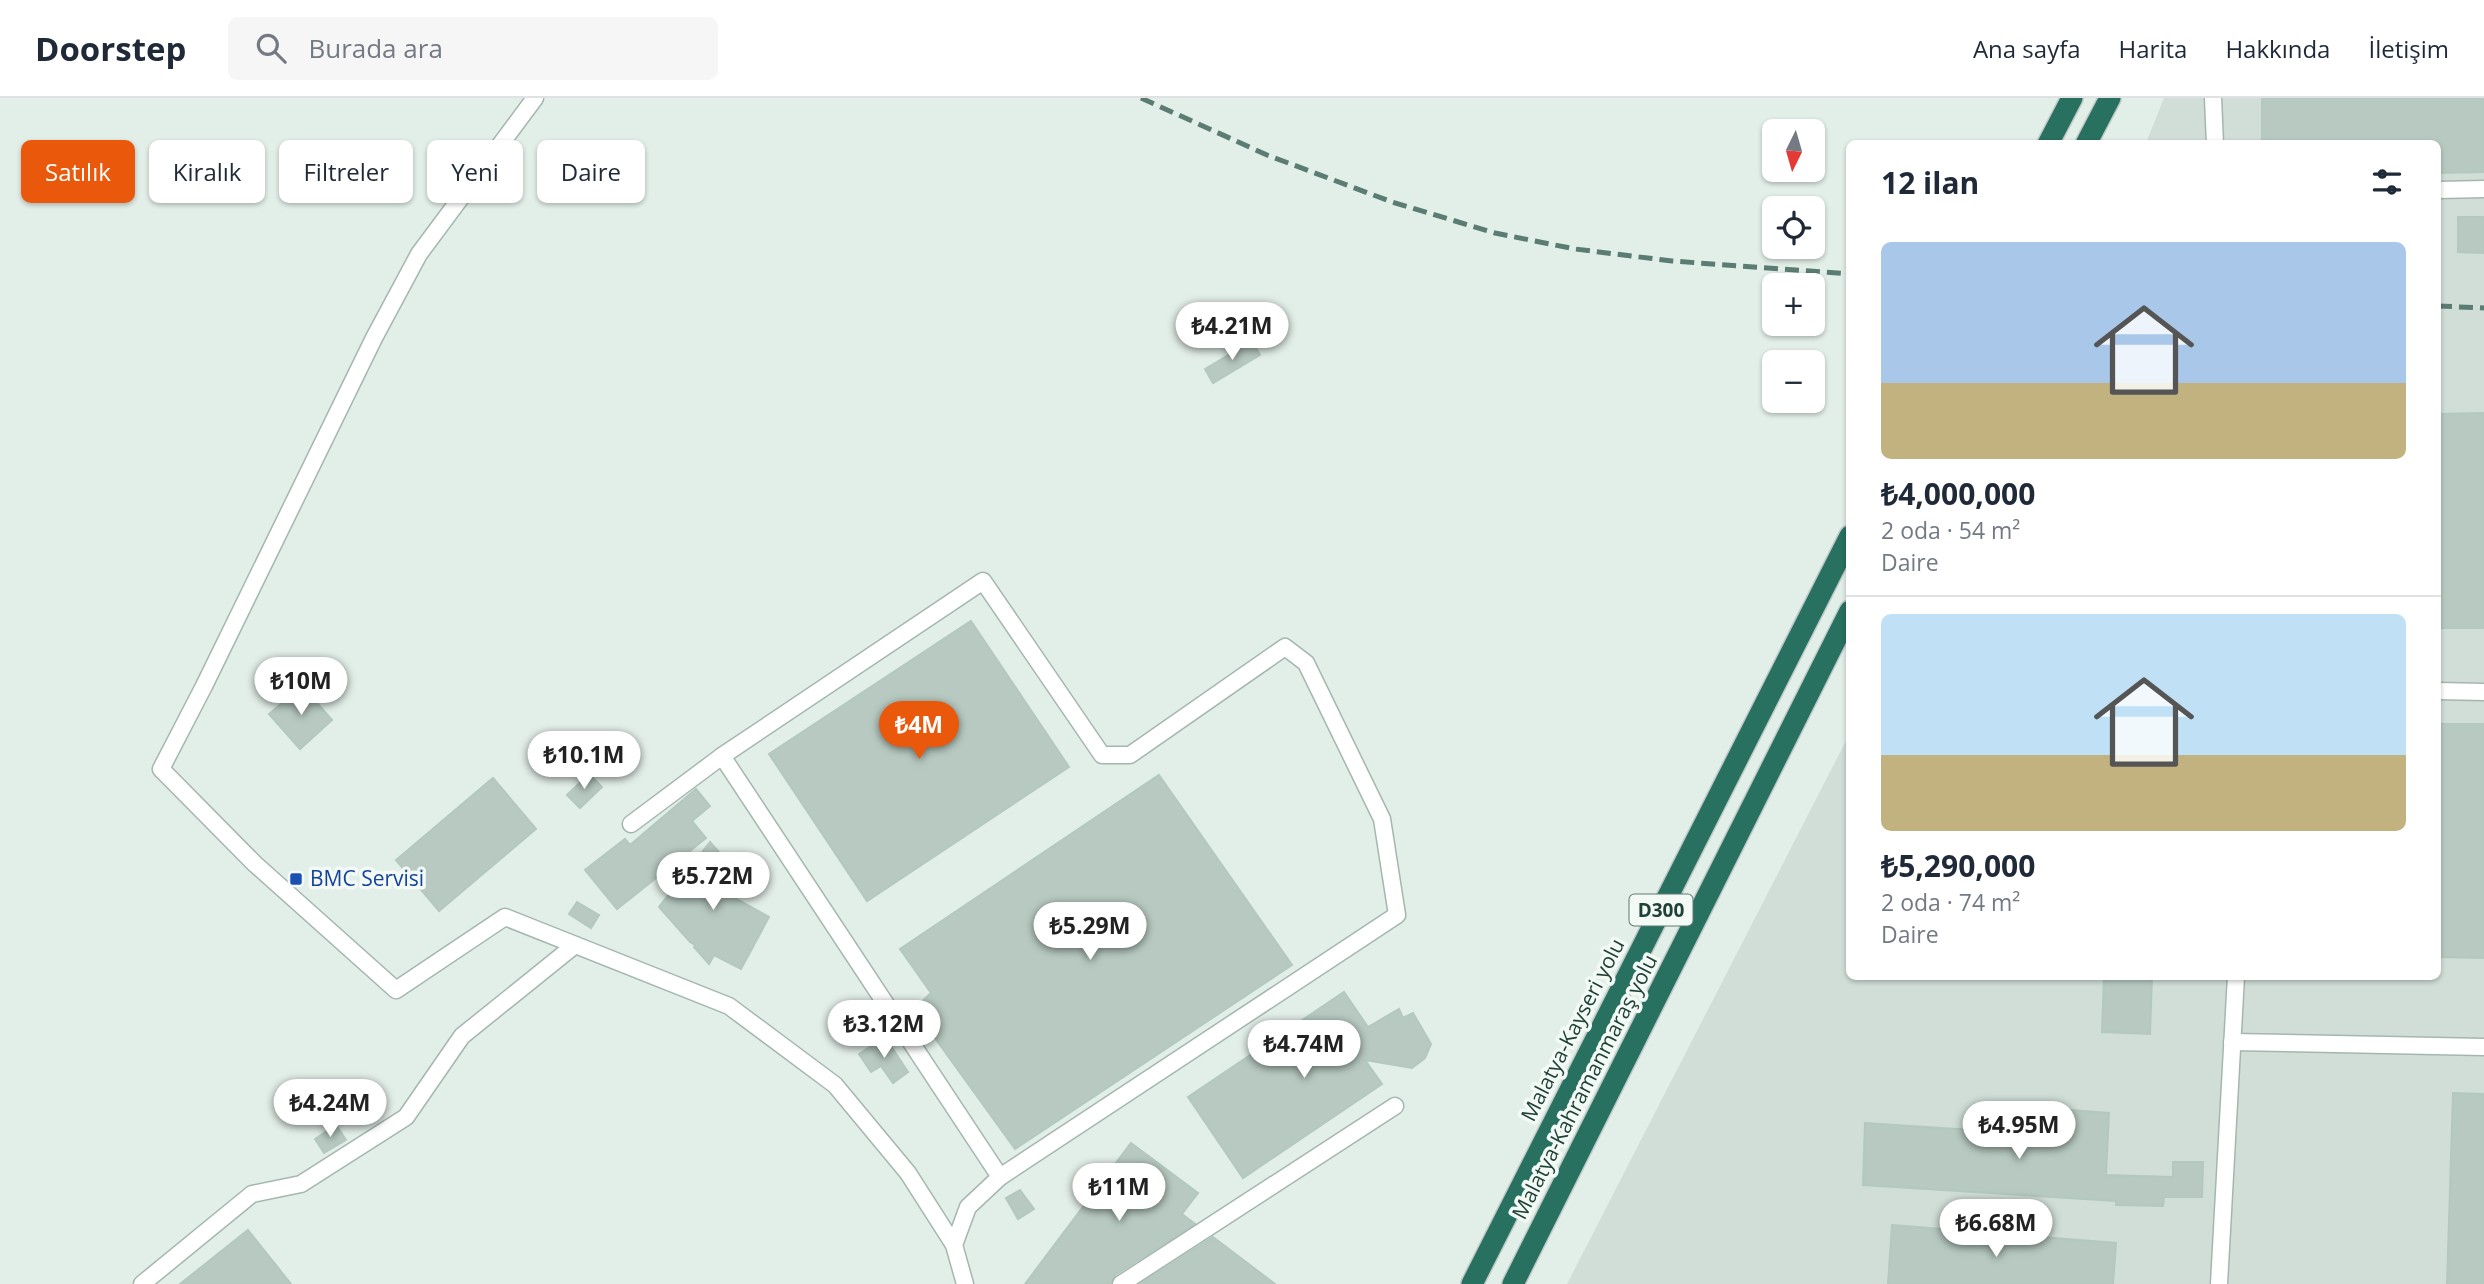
<!DOCTYPE html>
<html lang="tr">
<meta charset="utf-8">
<style>
body{margin:0;font-family:"Open Sans",sans-serif;background:#f6f6f7;color:#1f2937;height:100vh;display:flex;flex-direction:column;font-size:26px;white-space:nowrap}
*{box-sizing:border-box;margin:0}
p{font-size:23px;color:#747a83}
.icon{flex:none;width:38px;height:38px;fill:none;stroke:currentColor;stroke-width:2;stroke-linecap:round;stroke-linejoin:round}
.map{position:relative;flex:1;overflow:hidden}
.side{position:absolute;left:1846px;top:42px;width:595px;height:840px;display:flex;flex-direction:column;background:#fff;border-radius:10px;box-shadow:0 2px 5px #0004}
.side>*{flex:none}
.guide{position:absolute;left:21px;top:42px;width:665px;height:63px;display:flex;gap:14px}
.needle{width:46px;rotate:185deg}
.fabs{position:absolute;left:1762px;top:21px;display:grid;gap:14px}
.fabs a{display:grid;place-items:center;width:63px;height:63px;border-radius:10px;background:#fff;box-shadow:0 2px 5px #0004;font-size:35px}
.price{position:absolute;translate:-50% -60px;padding:0 16px;border-radius:24px;background:#fff;color:#222;font-size:23px;line-height:46px;filter:drop-shadow(0 2px 4px #0008)}
.price::after{content:'';position:absolute;left:50%;top:42px;width:21px;height:16px;margin-left:-10px;background:inherit;clip-path:polygon(0 0,100% 0,50% 100%)}
.price.active{background:#ea580c;color:#fff}
ul{padding:0;list-style:none}
li{display:grid;align-content:center;gap:14px;height:371px;padding:0 35px}
li+li{border-top:2px solid #e0e1e3}
li span{display:grid;place-items:center;height:217px;border-radius:10px;color:#555}
li>.icon{margin-inline-start:auto}
span .icon{width:126px;height:126px;fill:#fffc;stroke-width:1}
li b{font-size:30px}
h2{display:flex;justify-content:space-between;align-items:center;height:84px;padding:0 35px;font-size:30px}
.tag{padding:0 24px;border-radius:10px;background:#fff;box-shadow:0 2px 5px #0004;font-size:24px;line-height:63px}
.tag.active{background:#ea580c;color:#fff}
header{display:flex;align-items:center;gap:42px;box-sizing:border-box;height:98px;padding:0 35px;background:#fff;border-bottom:2px solid #e0e1e3}
header strong{font-size:33px}
nav{display:flex;gap:38px;margin-inline-start:auto;font-size:24px}
.search{width:490px;height:63px;background:#f6f6f7;display:flex;align-items:center;gap:18px;box-sizing:border-box;padding:0 24px;border-radius:10px;color:#747a83;font-size:26px}
.map>svg:first-child{display:block}
</style>
<header>
<strong>Doorstep</strong>
<div class="search"><svg class="icon" aria-label="search" viewBox="0 0 24 24"><circle cx="10" cy="10" r="6"/><path d="M15 15l6 6"/></svg>Burada ara</div>
<nav><a>Ana sayfa</a><a>Harita</a><a>Hakkında</a><a>İletişim</a></nav>
</header>
<div class="map">
<svg width="2484" height="1186" viewBox="0 0 2484 1186">
<rect width="100%" height="100%" fill="#e2eee8"/>
<path fill="#d0ded7" d="M2164,0h320v1186h-917l283,-551v243h588v-832l-292,-1z"/>
<g fill="#b7c9c1" stroke="#b3c8bf" stroke-width="2">
<path d="M2262,0h222v74l-46,1v-29h-176z"/>
<path d="M2458,119h26v36l-26,-1z"/>
<path d="M1252,243l8,14 -47,28 -8,-14z"/>
<path d="M2484,315v215h-46v-214z"/>
<path d="M971,523l98,146 -202,134 -98,-147z"/>
<path d="M302,588l30,34 -32,29 -31,-35z"/>
<path d="M2438,626h46v234l-46,-1z"/>
<path d="M589,676l13,13 -22,21 -13,-13z"/>
<path d="M1159,677l133,190 -277,184 -101,-140 17,-16 -31,-44z"/>
<path d="M493,680l43,51 -97,82 -43,-51z"/>
<path d="M696,691l14,17 -18,15 14,17 -89,71 -32,-39 40,-31 5,6z"/>
<path d="M710,744l25,28 -20,17 54,30 -28,52 -27,-14 -5,9 -15,-17 1,-2 -5,-3 -31,-35z"/>
<path d="M577,804l22,13 -8,13 -22,-14z"/>
<path d="M2104,878h48l-2,58 -48,-2z"/>
<path d="M1344,894l24,35 31,-18 4,9 10,-5 18,31 -6,14 -13,10 -47,-8 17,24 -139,94 -55,-81z"/>
<path d="M885,939l23,35 -15,11 -12,-17 -10,6 -12,-18z"/>
<path d="M2453,995l31,1v190h-37z"/>
<path d="M2020,1008l89,7 -3,62 67,2v-15h30l-1,35h-38l-1,9 -47,-1v-4l-253,-16 2,-62 154,10z"/>
<path d="M336,1027l10,15 -22,13 -9,-14z"/>
<path d="M1131,1045l67,50 -16,21 13,10 -80,51 -4,9h-86z"/>
<path d="M1020,1092l14,19 -16,10 -12,-21z"/>
<path d="M1892,1127l224,18 -3,41h-225z"/>
<path d="M248,1132l43,54h-111z"/>
<path d="M1213,1139l62,47h-135z"/>
</g>
<g fill="none" stroke-linecap="round" stroke-linejoin="round">
<defs>
<g id="street">
<path d="M535,0l-116,156 -45,84 -170,348 -43,83 94,95 141,126 109,-73 224,89 106,79 73,88 46,72 11,39"/>
<path d="M2213,0l2,46"/>
<path d="M2438,92l46,-1"/>
<path d="M2438,593l46,1"/>
<path d="M722,658l261,-175 119,174h28l155,-108 21,16 76,156 15,96 -397,262 -32,30 -14,38"/>
<path d="M631,726l91,-68 278,421"/>
<path d="M2232,944l252,5"/>
<path d="M142,1186l110,-90 49,-10 105,-67 56,-81 113,-91"/>
<path d="M1121,1186l274,-178"/>
<path d="M2219,1186l17,-308"/>
</g>
<g id="highway">
<path d="M2048,46l24,-46"/>
<path d="M2086,46l24,-46"/>
<path d="M1472,1186l378,-748"/>
<path d="M1513,1186l337,-673"/>
</g>
</defs>
<use href="#street" stroke="#a4b7af" stroke-width="19"/>
<use href="#highway" stroke="#c1cac7" stroke-width="24"/>
<use href="#street" stroke="#fff" stroke-width="16"/>
<use href="#highway" stroke="#287060" stroke-width="21"/>
<g stroke="#5a7c72" stroke-width="5" stroke-dasharray="14 7" stroke-linecap="butt">
<path d="M1141,0l126,57 125,47 103,31 80,16 97,12 178,13"/>
<path d="M2438,208l46,2"/>
</g>
</g>
<rect fill="#1a4fb4" stroke="#f3faf6" stroke-width="2.5" x="289" y="774" width="14" height="14" rx="3.5"/>
<g text-anchor="middle" stroke-width="7" stroke-linejoin="round" paint-order="stroke">
<rect fill="#f3faf6" stroke="#5f7870" stroke-width="2" x="1629.5" y="796.5" width="63" height="31" rx="5"/>
<g font-size="19" font-weight="bold" fill="#204137">
<text x="1661" y="819">D300</text>
</g>
<g font-size="21" fill="#164399" stroke="#f3faf6" text-anchor="start">
<text x="310" y="788">BMC Servisi</text>
</g>
<g font-size="21" fill="#204137" stroke="#f3faf6">
<text transform="translate(1573 932) rotate(-63)" y="7">Malatya-Kayseri yolu</text>
<text transform="translate(1585 989) rotate(-63)" y="7">Malatya-Kahramanmaraş yolu</text>
</g>
</g>
</svg>
<div class="fabs">
<a><svg class="needle" viewBox="-14 -14 28 28"><path d="M0-13l5 13h-10z" fill="#e53935"/><path d="M0 13l5-13h-10z" fill="#747a83"/></svg></a>
<a><svg class="icon" aria-label="locate" viewBox="0 0 24 24"><circle cx="12" cy="12" r="6"/><path d="M12 2v4M12 18v4M2 12h4M18 12h4"/></svg></a>
<a>+</a>
<a>−</a>
</div>
<b class="price" style="left:1232px;top:264px">₺4.21M</b>
<b class="price" style="left:301px;top:619px">₺10M</b>
<b class="price active" style="left:919px;top:663px">₺4M</b>
<b class="price" style="left:584px;top:693px">₺10.1M</b>
<b class="price" style="left:713px;top:814px">₺5.72M</b>
<b class="price" style="left:1090px;top:864px">₺5.29M</b>
<b class="price" style="left:884px;top:962px">₺3.12M</b>
<b class="price" style="left:1304px;top:982px">₺4.74M</b>
<b class="price" style="left:330px;top:1041px">₺4.24M</b>
<b class="price" style="left:2019px;top:1063px">₺4.95M</b>
<b class="price" style="left:1119px;top:1125px">₺11M</b>
<b class="price" style="left:1996px;top:1161px">₺6.68M</b>
<div class="guide">
<a class="tag active">Satılık</a>
<a class="tag">Kiralık</a>
<a class="tag">Filtreler</a>
<a class="tag">Yeni</a>
<a class="tag">Daire</a>
</div>
<section class="side">
<h2>12 ilan<svg class="icon" aria-label="filters" viewBox="0 0 24 24"><path d="M4 7h16M4 17h16"/><circle cx="9" cy="7" r="2"/><circle cx="15" cy="17" r="2"/></svg></h2>
<ul>
<li><span style="background:linear-gradient(#a9c7e8 65%,#c2b280 0)"><svg class="icon" aria-label="home" viewBox="0 0 24 24"><path d="M3 11l9-7 9 7M6 9v11h12V9"/></svg></span><div><b>₺4,000,000</b><p>2 oda · 54 m²</p><p>Daire</p></div></li>
<li><span style="background:linear-gradient(#bfe0f5 65%,#c2b280 0)"><svg class="icon" aria-label="home" viewBox="0 0 24 24"><path d="M3 11l9-7 9 7M6 9v11h12V9"/></svg></span><div><b>₺5,290,000</b><p>2 oda · 74 m²</p><p>Daire</p></div></li>
</ul>
</section>
</div>
